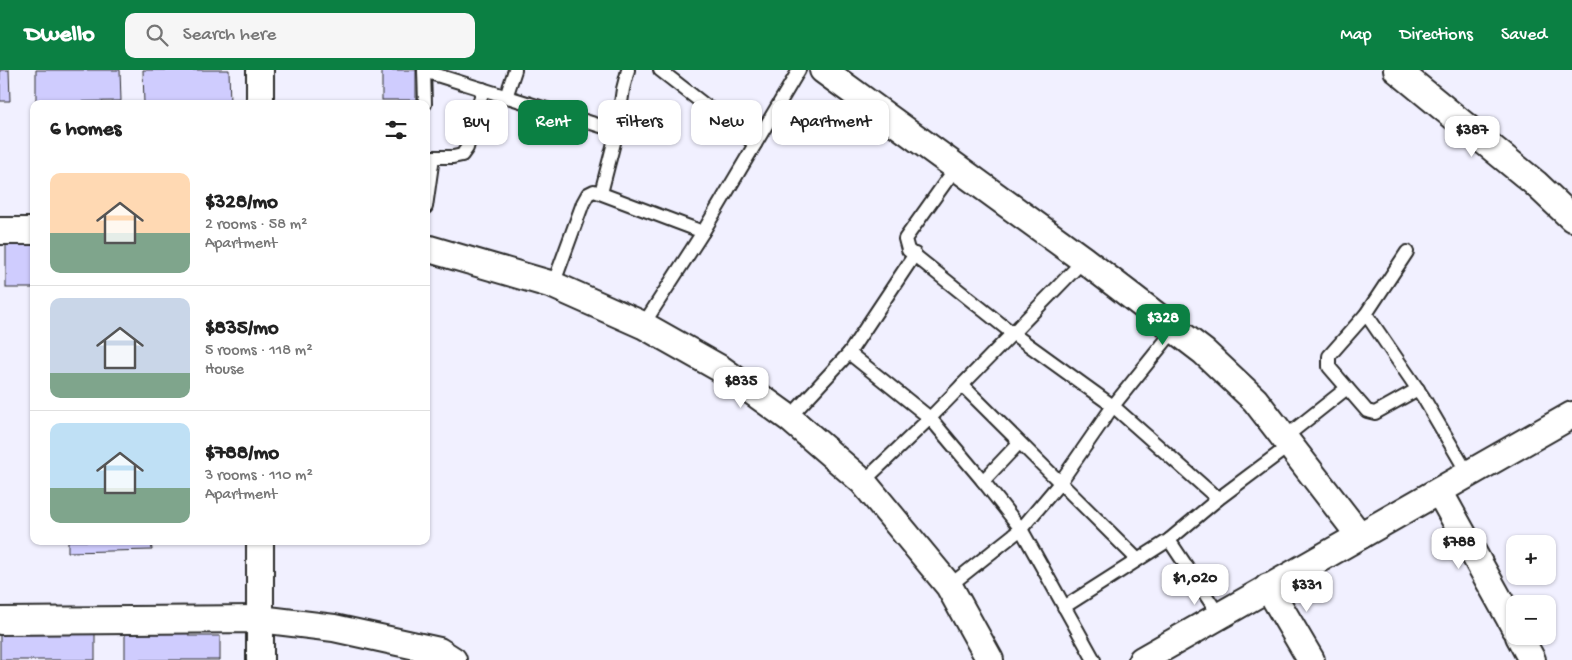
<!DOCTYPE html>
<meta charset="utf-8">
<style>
body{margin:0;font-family:"Gochi Hand",sans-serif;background:#f6f6f6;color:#222;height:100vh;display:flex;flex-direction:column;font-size:19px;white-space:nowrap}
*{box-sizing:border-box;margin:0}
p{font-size:16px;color:#767676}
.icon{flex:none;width:28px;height:28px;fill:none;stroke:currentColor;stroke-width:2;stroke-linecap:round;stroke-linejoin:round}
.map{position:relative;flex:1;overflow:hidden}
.details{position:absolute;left:30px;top:30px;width:400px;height:445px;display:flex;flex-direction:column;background:#fff;border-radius:10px;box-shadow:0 1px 4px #0004}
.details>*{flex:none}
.top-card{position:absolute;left:445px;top:30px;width:475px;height:45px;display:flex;gap:10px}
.buttons{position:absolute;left:1506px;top:465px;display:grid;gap:10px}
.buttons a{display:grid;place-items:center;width:50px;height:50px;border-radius:10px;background:#fff;box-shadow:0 1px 4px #0004;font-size:25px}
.price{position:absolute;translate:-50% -42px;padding:0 11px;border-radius:10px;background:#fff;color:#222;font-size:16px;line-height:32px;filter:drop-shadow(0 1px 2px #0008)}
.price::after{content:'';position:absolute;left:50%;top:30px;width:15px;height:11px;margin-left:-8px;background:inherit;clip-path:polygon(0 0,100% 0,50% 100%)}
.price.on{background:#0b8043;color:#fff}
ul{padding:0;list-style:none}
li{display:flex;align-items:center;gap:15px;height:125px;padding:0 20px}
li+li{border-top:1px solid #e0e0e0}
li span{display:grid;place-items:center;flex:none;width:140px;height:100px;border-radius:10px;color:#555}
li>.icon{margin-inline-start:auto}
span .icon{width:60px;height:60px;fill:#fffc;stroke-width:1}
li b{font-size:21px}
h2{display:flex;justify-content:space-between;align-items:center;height:60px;padding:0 20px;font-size:21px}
.chip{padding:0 18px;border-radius:10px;background:#fff;box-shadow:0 1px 4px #0004;font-size:18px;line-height:45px}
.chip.on{background:#0b8043;color:#fff}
header{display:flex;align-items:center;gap:30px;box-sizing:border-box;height:70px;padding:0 25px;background:#0b8043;color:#fff}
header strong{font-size:24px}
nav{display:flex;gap:28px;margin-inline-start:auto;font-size:18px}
.search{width:350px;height:45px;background:#f6f6f6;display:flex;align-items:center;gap:12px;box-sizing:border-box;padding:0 18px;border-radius:10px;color:#767676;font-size:19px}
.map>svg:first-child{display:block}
</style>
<header>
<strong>Dwello</strong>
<div class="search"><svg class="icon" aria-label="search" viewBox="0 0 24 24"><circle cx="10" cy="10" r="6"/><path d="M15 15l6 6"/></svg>Search here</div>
<nav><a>Map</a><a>Directions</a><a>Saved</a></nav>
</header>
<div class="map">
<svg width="1572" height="590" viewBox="0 0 1572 590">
<rect width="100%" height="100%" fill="#f1f0ff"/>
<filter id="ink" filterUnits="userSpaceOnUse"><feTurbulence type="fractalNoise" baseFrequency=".02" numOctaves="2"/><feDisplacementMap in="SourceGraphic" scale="10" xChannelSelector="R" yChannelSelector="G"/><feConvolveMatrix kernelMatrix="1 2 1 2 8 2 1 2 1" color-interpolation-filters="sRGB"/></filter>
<g filter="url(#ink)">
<g fill="#cfccfe" stroke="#2b2b2b">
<path d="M0,0h9l1,31h-10z"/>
<path d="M36,0h84l1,31 -85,1z"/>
<path d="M143,0h86l1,34h-86z"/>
<rect x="382" y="0" width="34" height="30"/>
<rect x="6" y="174" width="28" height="44"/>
<path d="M68,471h83l1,9 -84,2z"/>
<rect x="0" y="555" width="95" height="35"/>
<path d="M125,555h64v11h31v24h-95z"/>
</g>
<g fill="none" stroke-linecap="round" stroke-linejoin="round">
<defs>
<g id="service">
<path d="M424,0l1,34"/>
<path d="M660,0l95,74"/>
<path d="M424,1l193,60"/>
<path d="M506,27l9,-27"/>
<path d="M426,87h27l9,-2 5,-7 16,-59"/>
<path d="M957,96l-52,73 3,11 104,83 101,73 105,93"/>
<path d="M601,123l16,-62 6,-42 5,-19"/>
<path d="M426,137l7,-50"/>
<path d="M1407,182l-41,62 -37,42v11l38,44 8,2 43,-24"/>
<path d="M553,215l30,-82 5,-9 6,-3 109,41"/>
<path d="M1366,244l57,83 45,77"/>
<path d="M643,255l60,-93 96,-162"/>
<path d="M849,283l81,65 53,63 38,48 73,131"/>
<path d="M962,315l175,174"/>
<path d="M789,348l60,-65 66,-99"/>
<path d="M1284,368l63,-50"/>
<path d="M983,411l36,-38"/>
<path d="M863,412l67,-64 154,-158"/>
<path d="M1169,470l50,75"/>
<path d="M949,516l72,-57 38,-45 54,-78 62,-77"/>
<path d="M1064,537l105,-67 49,-41 72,-54"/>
</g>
<g id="minor">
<path d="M260,0v34"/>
<path d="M823,0l261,190 120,92 51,48 105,136"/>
<path d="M1397,0l138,113 37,35"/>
<path d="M0,161h34"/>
<path d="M426,178l127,37 90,40 78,44 68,49 74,64 86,104 41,74"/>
<path d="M1439,421l76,137"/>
<path d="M260,471v78l74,9 105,23 14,9"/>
<path d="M1268,517l43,73"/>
<path d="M0,551l260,-2v41"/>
<path d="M1519,566l13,24"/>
<path d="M1142,590l430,-245"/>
</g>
</defs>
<use href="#service" stroke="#2b2b2b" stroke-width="16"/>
<use href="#minor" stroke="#2b2b2b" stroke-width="30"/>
<use href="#service" stroke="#fff" stroke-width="12"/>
<use href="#minor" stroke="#fff" stroke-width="26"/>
</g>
</g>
</svg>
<div class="buttons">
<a>+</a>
<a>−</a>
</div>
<b class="price" style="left:1472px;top:88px">$387</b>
<b class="price on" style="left:1163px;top:276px">$328</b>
<b class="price" style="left:741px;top:339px">$835</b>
<b class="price" style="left:1459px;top:500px">$788</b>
<b class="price" style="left:1195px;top:536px">$1,020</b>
<b class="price" style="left:1307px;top:543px">$331</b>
<div class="top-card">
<a class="chip">Buy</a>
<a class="chip on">Rent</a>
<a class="chip">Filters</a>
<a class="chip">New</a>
<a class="chip">Apartment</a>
</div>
<section class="details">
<h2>6 homes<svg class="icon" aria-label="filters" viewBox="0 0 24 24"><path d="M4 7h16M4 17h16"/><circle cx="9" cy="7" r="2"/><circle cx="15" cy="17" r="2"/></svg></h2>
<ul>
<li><span style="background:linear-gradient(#ffd9b3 60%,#7fa58c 0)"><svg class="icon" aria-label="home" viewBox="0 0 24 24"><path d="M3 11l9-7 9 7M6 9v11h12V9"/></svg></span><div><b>$328/mo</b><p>2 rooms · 58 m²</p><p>Apartment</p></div></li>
<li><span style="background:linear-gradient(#c9d6e8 75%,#7fa58c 0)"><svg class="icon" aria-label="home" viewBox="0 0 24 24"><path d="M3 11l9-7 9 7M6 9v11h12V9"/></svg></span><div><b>$835/mo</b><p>5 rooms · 118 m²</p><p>House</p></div></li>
<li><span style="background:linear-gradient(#bfe0f5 65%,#7fa58c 0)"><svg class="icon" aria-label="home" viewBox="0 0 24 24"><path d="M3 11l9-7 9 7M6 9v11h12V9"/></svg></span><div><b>$788/mo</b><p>3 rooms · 110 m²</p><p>Apartment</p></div></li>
</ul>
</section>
</div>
